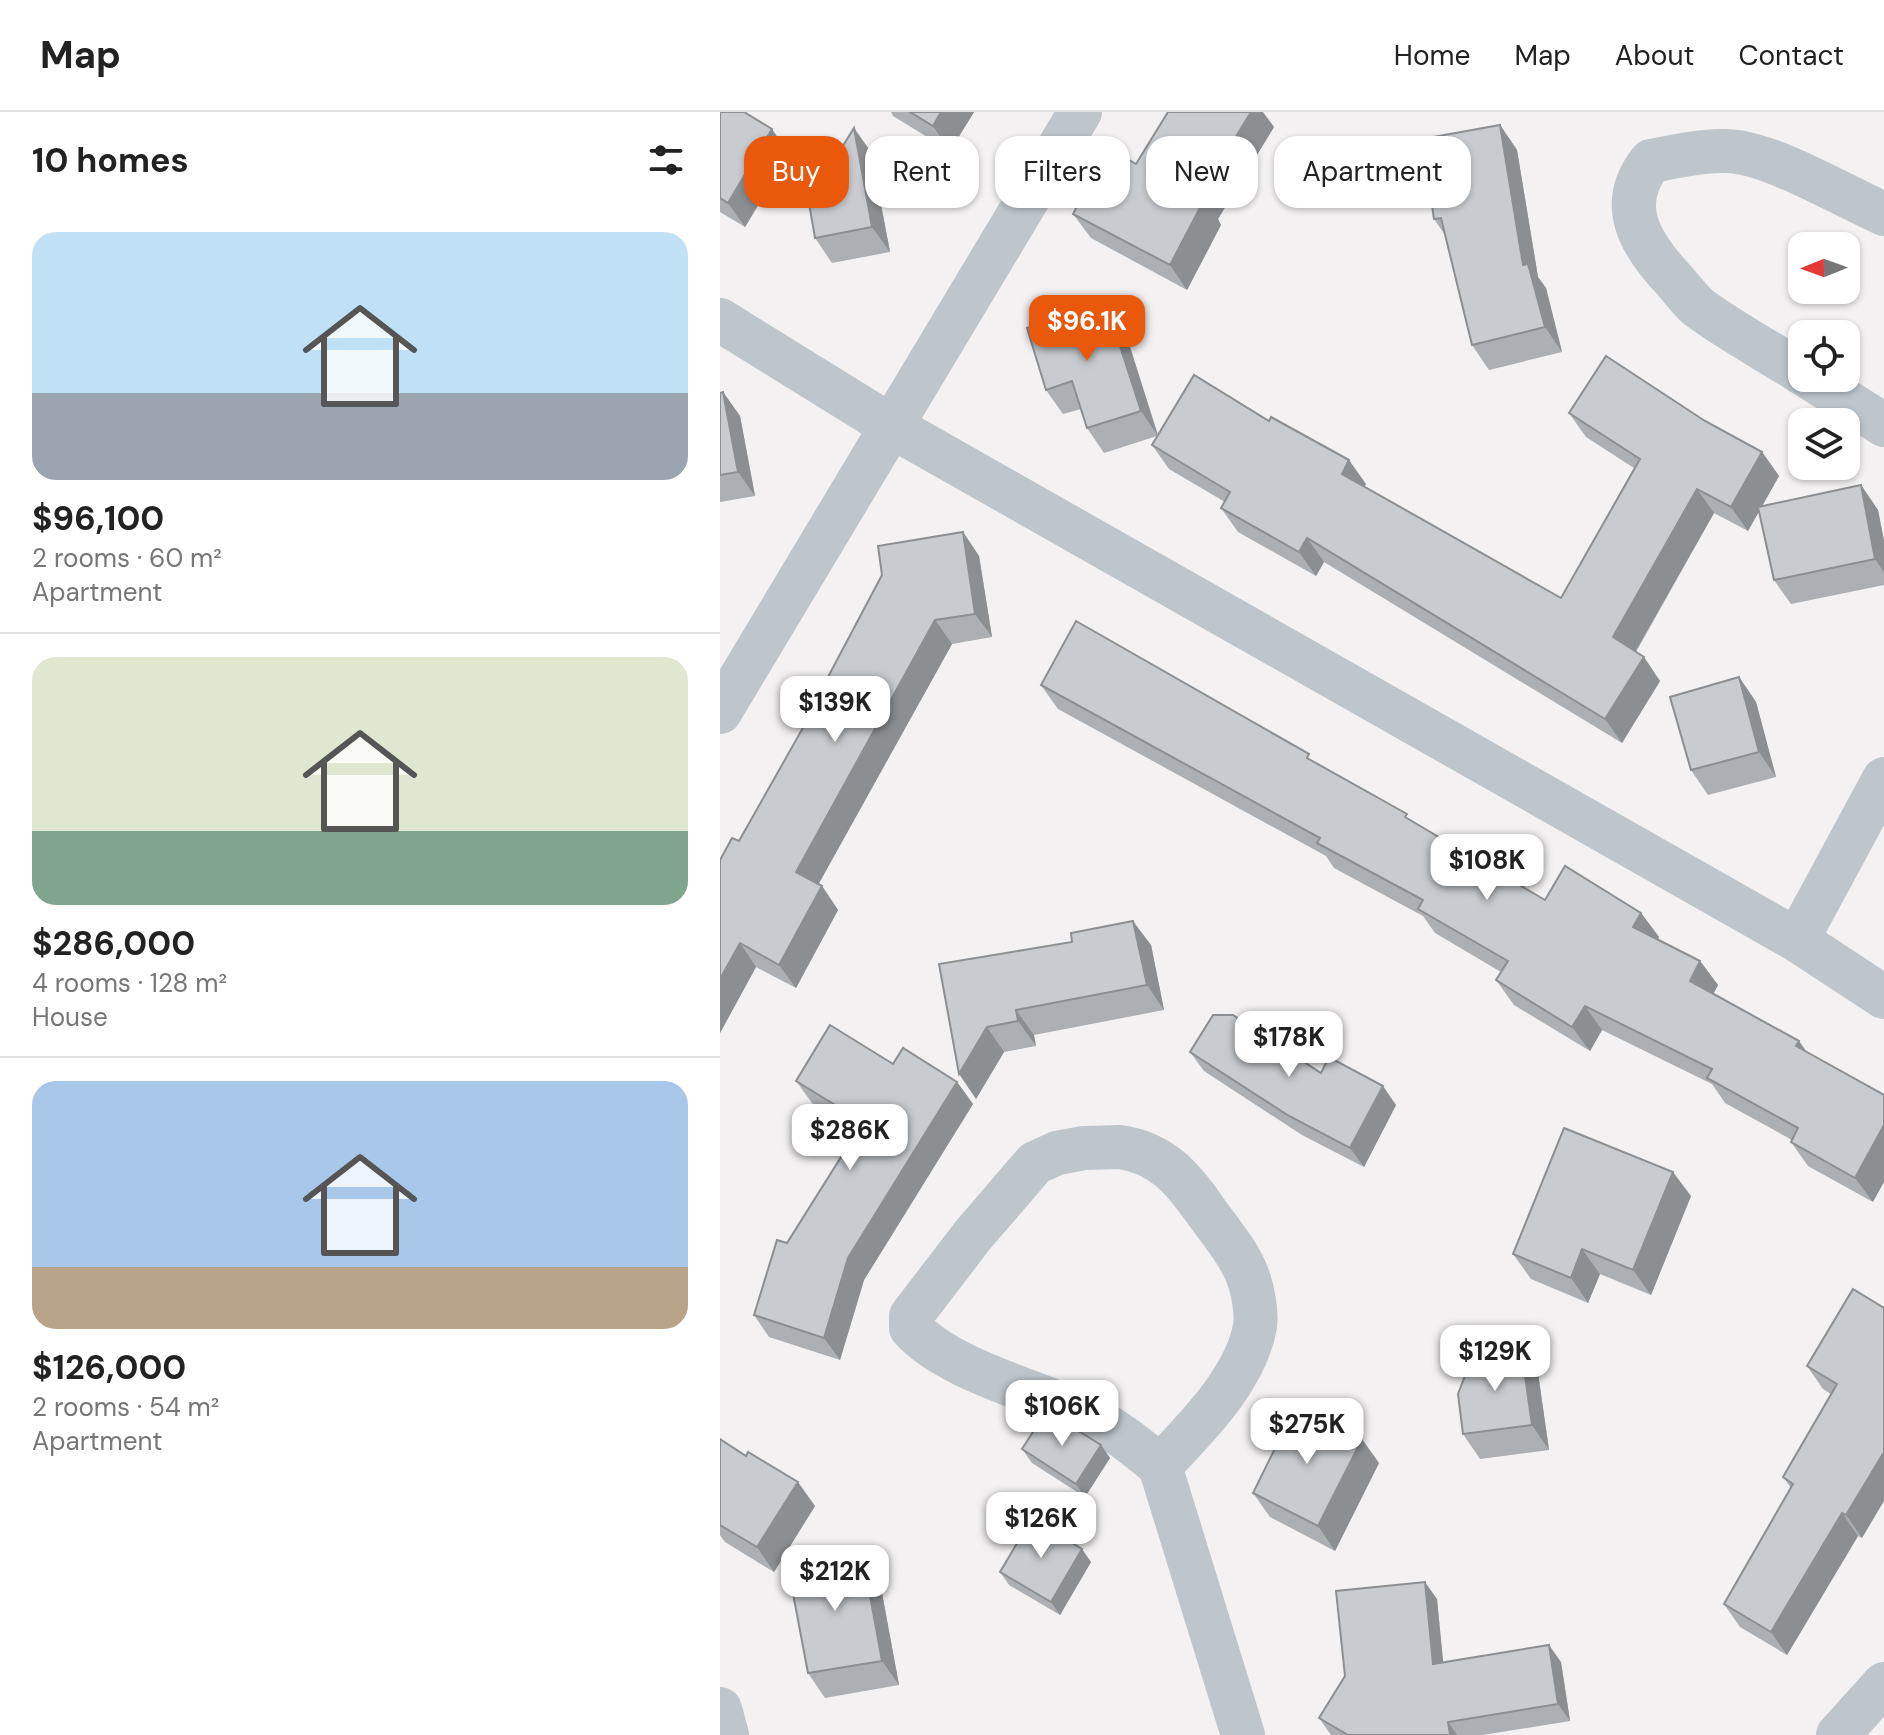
<!DOCTYPE html>
<meta charset="utf-8">
<style>
body{margin:0;font-family:"DM Sans",sans-serif;background:#f6f6f6;color:#222;height:100vh;display:flex;flex-direction:column;font-size:30px;white-space:nowrap}
*{box-sizing:border-box;margin:0}
p{font-size:26px;color:#767676}
.icon{flex:none;width:44px;height:44px;fill:none;stroke:currentColor;stroke-width:2;stroke-linecap:round;stroke-linejoin:round}
.map{position:relative;flex:1;overflow:hidden}
.details{display:flex;flex-direction:column;background:#fff;width:720px}
.details>*{flex:none}
.hud{position:absolute;left:24px;top:24px;width:760px;height:72px;display:flex;gap:16px}
.needle{width:52px;rotate:269deg}
.tools{position:absolute;left:1068px;top:120px;display:grid;gap:16px}
.tools a{display:grid;place-items:center;width:72px;height:72px;border-radius:16px;background:#fff;box-shadow:0 2px 6px #0004;font-size:40px}
.price{position:absolute;translate:-50% -68px;padding:0 18px;border-radius:16px;background:#fff;color:#222;font-size:26px;line-height:52px;filter:drop-shadow(0 2px 4px #0008)}
.price::after{content:'';position:absolute;left:50%;top:48px;width:24px;height:18px;margin-left:-12px;background:inherit;clip-path:polygon(0 0,100% 0,50% 100%)}
.price.on{background:#ea580c;color:#fff}
ul{padding:0;list-style:none}
li{display:grid;align-content:center;gap:16px;height:424px;padding:0 32px}
li+li{border-top:2px solid #e0e0e0}
li span{display:grid;place-items:center;height:248px;border-radius:24px;color:#555}
li>.icon{margin-inline-start:auto}
span .icon{width:144px;height:144px;fill:#fffc;stroke-width:1}
li b{font-size:34px}
h2{display:flex;justify-content:space-between;align-items:center;height:96px;padding:0 32px;font-size:34px}
.chip{padding:0 28px;border-radius:24px;background:#fff;box-shadow:0 2px 6px #0004;font-size:28px;line-height:72px}
.chip.on{background:#ea580c;color:#fff}
header{display:flex;align-items:center;gap:48px;box-sizing:border-box;height:112px;padding:0 40px;background:#fff;border-bottom:2px solid #e0e0e0}
header strong{font-size:38px}
nav{display:flex;gap:44px;margin-inline-start:auto;font-size:28px}
main{display:flex;flex:1;min-height:0}
.map>svg:first-child{display:block}
</style>
<header>
<strong>Map</strong>
<nav><a>Home</a><a>Map</a><a>About</a><a>Contact</a></nav>
</header>
<main>
<section class="details">
<h2>10 homes<svg class="icon" aria-label="filters" viewBox="0 0 24 24"><path d="M4 7h16M4 17h16"/><circle cx="9" cy="7" r="2"/><circle cx="15" cy="17" r="2"/></svg></h2>
<ul>
<li><span style="background:linear-gradient(#bfe0f5 65%,#9aa5b1 0)"><svg class="icon" aria-label="home" viewBox="0 0 24 24"><path d="M3 11l9-7 9 7M6 9v11h12V9"/></svg></span><div><b>$96,100</b><p>2 rooms · 60 m²</p><p>Apartment</p></div></li>
<li><span style="background:linear-gradient(#dfe7d0 70%,#7fa58c 0)"><svg class="icon" aria-label="home" viewBox="0 0 24 24"><path d="M3 11l9-7 9 7M6 9v11h12V9"/></svg></span><div><b>$286,000</b><p>4 rooms · 128 m²</p><p>House</p></div></li>
<li><span style="background:linear-gradient(#a9c7e8 75%,#b9a48a 0)"><svg class="icon" aria-label="home" viewBox="0 0 24 24"><path d="M3 11l9-7 9 7M6 9v11h12V9"/></svg></span><div><b>$126,000</b><p>2 rooms · 54 m²</p><p>Apartment</p></div></li>
</ul>
</section>
<div class="map">
<svg width="1164" height="1623" viewBox="0 0 1164 1623">
<rect width="100%" height="100%" fill="#f3f1f1"/>
<g fill="none" stroke-linecap="round" stroke-linejoin="round">
<g stroke="#bec6cc" stroke-width="44">
<path d="M0,208l171,106 906,514 87,57"/>
<path d="M1082,261c-34,-22 -72,-42 -104,-66 -9,-8 -17,-19 -25,-28 -33,-35 -57,-75 -22,-118 27,-5 66,-14 92,-8 41,8 101,43 141,61"/>
<path d="M1090,266l74,47"/>
<path d="M0,600l360,-600"/>
<path d="M1077,828l87,-161"/>
<path d="M400,1035c41,6 62,30 85,63 14,20 35,44 43,67 5,13 9,36 7,49 -9,53 -59,102 -95,140 -23,-19 -44,-36 -71,-50 -52,-25 -141,-46 -178,-88v-12l62,-81 62,-72 22,-10 27,-5z"/>
<path d="M440,1354l83,269"/>
<path d="M0,1597l7,26"/>
<path d="M1118,1623l46,-51"/>
</g>
</g>
<g fill="#acafb3">
<path d="M0,0l69,42 -44,73 -25,-15z"/>
<path d="M171,0h83l-24,39 -57,-35z"/>
<path d="M780,13l17,25 21,127 8,11 16,64 -73,18 -17,-25 -27,-110 -11,-16z"/>
<path d="M554,15l-56,92 3,6 -34,65 -96,-52 -18,-24 63,-50z"/>
<path d="M151,40l19,100 -58,11 -17,-25 16,-73z"/>
<path d="M404,216l34,107 208,49 -2,3 197,111 73,-130 -48,-31 -17,-24 136,8 57,31 17,24 -17,30 99,-21 17,25 6,31v44l-93,19 -17,-24 -15,-69 -11,20 -34,-18 -78,139 24,29 -38,62 -298,-181 -8,14 -78,-44 -17,-24 4,-6 -56,-33 -17,-24 5,-9 -53,17 -17,-25 -6,-19 -18,5 -17,-24z"/>
<path d="M3,280l17,24 15,80 -35,6v-109z"/>
<path d="M243,420l16,24 13,81 -40,7 -134,240 4,2 16,24 -42,78 -40,-21 -36,66 19,-192 74,-130 -2,-2z"/>
<path d="M1019,565l17,25 20,75 -68,18 -17,-25z"/>
<path d="M321,573l275,78 229,137 96,13 18,24 -1,2 42,22 18,24 -5,9 86,47 74,161 -65,-36 -17,-24 1,-2 -67,-37 -13,-19 -110,-54 -12,21 -76,-46 -18,-25 5,-8 -66,-39 -12,-17 -89,-48 -8,-12 -268,-147z"/>
<path d="M352,830l79,3 13,65 -130,25 2,11 -32,6 -28,47 -37,-135z"/>
<path d="M470,940l131,21 75,32 -32,62 -62,-32 -98,-64z"/>
<path d="M173,952l64,18 16,22 -109,176 -24,80 -71,-23 -15,-22 33,-72 71,-112 -46,-28 -16,-22z"/>
<path d="M971,1084l-40,99 -51,-21 -12,29 -57,-24 -18,-25z"/>
<path d="M1133,1177l9,249 -4,-2 -71,119 -47,-28 -16,-23 67,-116 -8,-11 48,-83 -8,-5 -16,-23z"/>
<path d="M818,1261l11,77 -69,9 -17,-25z"/>
<path d="M0,1327l95,67 -41,66 -49,-30 -5,-7z"/>
<path d="M381,1333l9,13 -25,39 -53,-34 -10,-14z"/>
<path d="M659,1351l-44,88 -65,-34 -17,-24z"/>
<path d="M371,1450l-31,53 -51,-30 -9,-13z"/>
<path d="M159,1465l20,108 -74,13 -17,-25z"/>
<path d="M717,1487l6,64 118,-1 9,59 -87,14h-152l-12,-17z"/>
</g>
<g fill="#8c8f92">
<path d="M221,0h33l-24,39 -17,-25z"/>
<path d="M531,0h12l11,15 -56,92 3,6 -34,65 -17,-25 29,-68z"/>
<path d="M780,13l17,25 21,127 8,11 16,64 -17,-25 -22,-62z"/>
<path d="M134,16l17,24 19,100 -18,-25z"/>
<path d="M52,17l17,25 -44,73 -17,-24z"/>
<path d="M386,191l18,25 34,108 -17,-25z"/>
<path d="M3,280l17,24 15,80 -17,-24z"/>
<path d="M1042,340l17,24 -31,55 -17,-24z"/>
<path d="M629,348l17,24 -8,14 -16,-24z"/>
<path d="M1141,373l17,25 6,31v31l-9,-13z"/>
<path d="M977,377l17,24 -84,148 -17,-24z"/>
<path d="M243,420l16,24 13,81 -17,-23z"/>
<path d="M587,426l17,24 -8,14 -17,-24z"/>
<path d="M215,508l17,24 -140,252 -16,-24z"/>
<path d="M924,545l16,24 -38,62 -17,-24z"/>
<path d="M1019,565l17,25 20,75 -17,-25z"/>
<path d="M102,774l16,24 -42,78 -17,-23z"/>
<path d="M921,801l18,24 -9,14 -17,-24z"/>
<path d="M413,809l18,24 13,65 -17,-25z"/>
<path d="M20,831l16,24 -36,66v-54z"/>
<path d="M980,849l18,24 -11,21 -17,-25z"/>
<path d="M865,894l17,24 -12,21 -18,-24z"/>
<path d="M296,898l18,25 2,11 -18,-25z"/>
<path d="M267,915l17,25 -28,47 -17,-25z"/>
<path d="M1079,929l17,24 -20,-19z"/>
<path d="M237,970l16,22 -109,176 -24,80 -16,-22 24,-80z"/>
<path d="M663,974l13,19 -32,62 -14,-19z"/>
<path d="M1164,1013v57l-11,20 -18,-24z"/>
<path d="M953,1060l18,24 -40,99 -18,-25z"/>
<path d="M862,1137l18,25 -12,29 -17,-25z"/>
<path d="M801,1236l17,25 11,77 -17,-25z"/>
<path d="M642,1327l17,24 -44,88 -17,-25z"/>
<path d="M381,1333l9,13 -25,39 -9,-13z"/>
<path d="M1164,1340v49l-22,37 -16,-23z"/>
<path d="M78,1370l17,24 -41,66 -17,-25z"/>
<path d="M1122,1401l16,23 -71,119 -16,-23z"/>
<path d="M362,1437l9,13 -31,53 -9,-13z"/>
<path d="M142,1440l17,25 20,108 -17,-24z"/>
<path d="M705,1470l12,17 8,82 -12,-17z"/>
<path d="M829,1533l12,17 9,59 -12,-17z"/>
<path d="M728,1610l9,13h-7z"/>
</g>
<g fill="#c8ccd0" stroke="#8c8f92" stroke-width="2">
<path d="M0,0h24l28,17 -44,74 -8,-5z"/>
<path d="M190,0h31l-8,14z"/>
<path d="M448,0h83l-52,85 5,3 -34,65 -97,-51 35,-66 28,16z"/>
<path d="M780,13l23,140 5,-1 17,63 -73,18 -31,-127 -7,1 -12,-80z"/>
<path d="M134,16l18,99 -57,11 -16,-93 32,20z"/>
<path d="M386,191l35,108 -54,17 -15,-47 -26,9 -19,-62z"/>
<path d="M886,244l99,65 57,31 -31,55 -34,-18 -84,148 31,20 -39,62 -298,-181 -8,14 -78,-44 9,-16 -78,-47 42,-70 75,46 2,-4 78,43 -7,14 219,124 79,-139 -71,-46z"/>
<path d="M3,280l15,80 -18,3v-82z"/>
<path d="M1141,373l14,74 -101,21 -16,-73z"/>
<path d="M243,420l12,82 -40,6 -139,252 26,14 -43,79 -39,-22 -20,36v-119l12,-22 7,3 74,-131 -2,-1 71,-134 -4,-29z"/>
<path d="M356,509l233,133 -2,4 100,56 -2,3 140,83 20,-34 76,47 -8,14 67,34 -10,20 109,60 -3,5 88,49v30l-29,53 -64,-36 7,-14 -91,-50 5,-9 -127,-63 -13,21 -76,-47 12,-19 -90,-52 5,-9 -106,-57 3,-5 -279,-153z"/>
<path d="M1019,565l20,75 -68,18 -21,-73z"/>
<path d="M413,809l14,64 -131,25 2,11 -31,6 -28,47 -20,-110 133,-22 -1,-9z"/>
<path d="M493,903h20l88,58 8,-16 54,29 -33,62 -61,-32 -99,-64z"/>
<path d="M110,913l63,39 10,-16 54,34 -109,176 -24,80 -70,-23 23,-75 10,3 76,-121 -67,-41z"/>
<path d="M844,1016l109,44 -40,98 -51,-21 -11,29 -58,-24z"/>
<path d="M1133,1177l31,19v144l-38,63 -4,-2 -71,119 -47,-28 69,-120 -10,-7 54,-93 -30,-18z"/>
<path d="M801,1236l11,77 -69,9 -5,-40 15,-39z"/>
<path d="M576,1294l66,33 -44,87 -65,-33z"/>
<path d="M324,1303l25,10 32,20 -25,39 -54,-35z"/>
<path d="M0,1327l26,17 2,-4 50,30 -41,65 -37,-22z"/>
<path d="M312,1406l50,31 -31,53 -51,-30z"/>
<path d="M142,1440l20,109 -74,12 -20,-106z"/>
<path d="M705,1470l8,82 116,-19 9,59 -110,18 2,13h-102l-29,-17 26,-42 -9,-85z"/>
</g>
</svg>
<div class="tools">
<a><svg class="needle" viewBox="-14 -14 28 28"><path d="M0-13l5 13h-10z" fill="#e53935"/><path d="M0 13l5-13h-10z" fill="#767676"/></svg></a>
<a><svg class="icon" aria-label="locate" viewBox="0 0 24 24"><circle cx="12" cy="12" r="6"/><path d="M12 2v4M12 18v4M2 12h4M18 12h4"/></svg></a>
<a><svg class="icon" aria-label="layers" viewBox="0 0 24 24"><path d="M12 4l9 5-9 5-9-5zM3 14l9 5 9-5"/></svg></a>
</div>
<b class="price on" style="left:367px;top:251px">$96.1K</b>
<b class="price" style="left:115px;top:632px">$139K</b>
<b class="price" style="left:767px;top:790px">$108K</b>
<b class="price" style="left:569px;top:967px">$178K</b>
<b class="price" style="left:130px;top:1060px">$286K</b>
<b class="price" style="left:775px;top:1281px">$129K</b>
<b class="price" style="left:342px;top:1336px">$106K</b>
<b class="price" style="left:587px;top:1354px">$275K</b>
<b class="price" style="left:321px;top:1448px">$126K</b>
<b class="price" style="left:115px;top:1501px">$212K</b>
<div class="hud">
<a class="chip on">Buy</a>
<a class="chip">Rent</a>
<a class="chip">Filters</a>
<a class="chip">New</a>
<a class="chip">Apartment</a>
</div>
</div>
</main>
